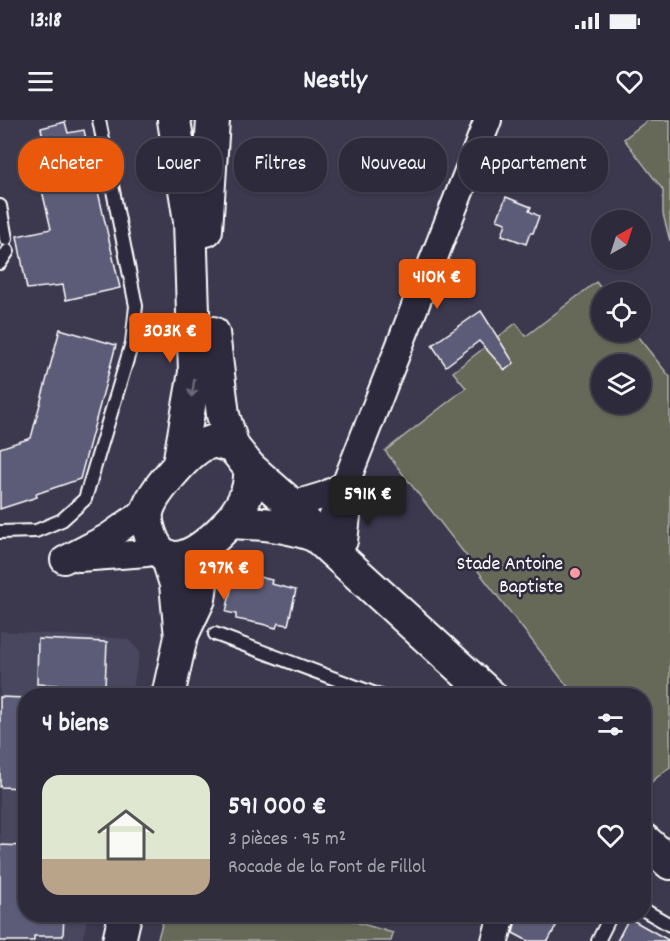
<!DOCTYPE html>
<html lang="fr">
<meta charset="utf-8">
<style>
body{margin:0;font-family:Dekko,sans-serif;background:#393746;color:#f1f3f6;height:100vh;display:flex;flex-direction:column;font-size:22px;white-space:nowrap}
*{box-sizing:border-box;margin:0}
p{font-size:20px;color:#a7a7af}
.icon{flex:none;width:33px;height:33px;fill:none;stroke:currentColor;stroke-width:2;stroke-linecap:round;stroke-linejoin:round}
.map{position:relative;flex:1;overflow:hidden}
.drawer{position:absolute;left:18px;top:568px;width:633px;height:234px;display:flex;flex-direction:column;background:#2d2b3b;border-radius:24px;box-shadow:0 2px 4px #0004,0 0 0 2px #484755}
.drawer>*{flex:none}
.banner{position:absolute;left:18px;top:18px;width:634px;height:54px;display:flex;gap:12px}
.needle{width:39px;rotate:39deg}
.fabs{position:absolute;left:591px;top:90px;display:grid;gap:12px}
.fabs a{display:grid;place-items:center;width:60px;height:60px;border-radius:50%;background:#2d2b3b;box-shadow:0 2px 4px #0004,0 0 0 2px #484755;font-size:30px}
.price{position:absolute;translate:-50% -51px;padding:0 14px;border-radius:6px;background:#ea580c;color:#fff;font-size:20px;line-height:39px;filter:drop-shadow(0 2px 3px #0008)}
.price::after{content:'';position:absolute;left:50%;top:36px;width:18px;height:14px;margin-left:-9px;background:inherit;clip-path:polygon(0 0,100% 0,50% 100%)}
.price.active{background:#222;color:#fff}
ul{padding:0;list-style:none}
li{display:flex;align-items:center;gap:18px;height:150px;padding:0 24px}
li+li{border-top:2px solid #484755}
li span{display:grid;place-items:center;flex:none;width:168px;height:120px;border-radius:18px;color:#555}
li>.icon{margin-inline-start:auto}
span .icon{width:72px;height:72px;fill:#fffc;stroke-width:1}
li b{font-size:26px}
h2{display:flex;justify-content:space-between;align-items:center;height:72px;padding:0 24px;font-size:26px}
.pill{padding:0 21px;border-radius:24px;background:#2d2b3b;box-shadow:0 2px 4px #0004,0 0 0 2px #484755;font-size:21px;line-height:54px}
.pill.active{background:#ea580c;color:#fff}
.status{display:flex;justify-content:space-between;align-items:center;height:42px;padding:0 30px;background:#2d2b3b;direction:ltr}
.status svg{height:16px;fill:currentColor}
header{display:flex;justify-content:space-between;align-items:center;height:78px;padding:0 24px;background:#2d2b3b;font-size:27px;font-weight:700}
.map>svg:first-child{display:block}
</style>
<div class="status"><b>13:18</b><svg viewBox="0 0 49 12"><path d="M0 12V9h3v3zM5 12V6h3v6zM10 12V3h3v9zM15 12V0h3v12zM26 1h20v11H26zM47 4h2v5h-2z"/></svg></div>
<header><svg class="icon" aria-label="menu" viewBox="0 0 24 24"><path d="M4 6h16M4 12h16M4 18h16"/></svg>Nestly<svg class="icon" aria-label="heart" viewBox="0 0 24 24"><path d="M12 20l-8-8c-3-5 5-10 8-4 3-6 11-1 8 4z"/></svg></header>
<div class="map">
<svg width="670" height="821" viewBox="0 0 670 821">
<rect width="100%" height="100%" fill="#3c394f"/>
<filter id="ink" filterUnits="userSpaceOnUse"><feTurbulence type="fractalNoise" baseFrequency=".0167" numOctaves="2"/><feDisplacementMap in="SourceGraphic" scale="12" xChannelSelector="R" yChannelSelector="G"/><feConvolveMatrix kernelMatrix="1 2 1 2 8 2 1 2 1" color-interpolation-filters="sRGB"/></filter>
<g filter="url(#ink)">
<path fill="#4a475e" d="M0,511l128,8 12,13 -9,44h-105v219h62l-6,26h-82z"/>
<g fill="#666758" stroke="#b2b3ac" stroke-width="1.5" fill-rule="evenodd">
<path d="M648,0h22v121l-7,-27v-24l-39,-51z"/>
<path d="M596,162l8,10h-2v40h32l36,45v390l-25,20 -1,-3v-88h-69l-190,-245 81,-63 -13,-16 63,-49 10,13zM602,244h38v40h-38z"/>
<path d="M165,795h167l61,18 -2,8h-234z"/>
</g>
<g fill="#5c5b78" stroke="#fff" stroke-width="1.5">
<path d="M65,2l3,11 16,-3 36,158 -54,12 -3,-15 -36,4 -10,-53 34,-7 -10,-43 8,-1 -10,-46 4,-1 -2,-10z"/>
<path d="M506,77l25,10 -2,4 10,5 -6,17h-3l-4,11 -24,-9 4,-12 -9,-3z"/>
<path d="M481,191l33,52 -9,7 -26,-29 -33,25 -14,-21z"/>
<path d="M60,209l56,16 -36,134 -44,15 1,3 -37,12v-61l31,-10z"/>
<path d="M251,455l21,5 -1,4 25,6 -8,35 -10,-2 -2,5 -14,-4 -26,-5v-5l-10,-2 8,-36 16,3z"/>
<path d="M38,519l69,3 -2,45 -68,-3z"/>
<path d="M0,577l26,1v90l-26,-1z"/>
<path d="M0,725l26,1v69h38l-1,21h-29v5h-34z"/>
<path d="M517,795h45l-14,26h-20l-15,-8z"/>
<path d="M629,798l41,23h-53z"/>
</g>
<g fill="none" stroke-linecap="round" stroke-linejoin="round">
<defs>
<g id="service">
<path d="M0,86l6,33"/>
<path d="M0,143l8,-12"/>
<path d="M0,412l36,-1 26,-11 23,-21 47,-156 4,-37 -37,-186"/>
<path d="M215,514l166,62"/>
<path d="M644,790l26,15"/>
<path d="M598,821l13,-26"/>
</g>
<g id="minor">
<path d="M292,385l33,-10 20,-10"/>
<path d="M323,421l165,-421"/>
<path d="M335,433l9,-12 3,-25 -1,-22"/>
<path d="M79,438l68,-5 12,-3"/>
<path d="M64,440l44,-23 40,-28"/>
<path d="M495,821l7,-26"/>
</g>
<g id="tertiary">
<path d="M174,0l16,101 5,151 -16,92"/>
<path d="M206,110l7,-110"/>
<path d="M213,213l10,82 10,32"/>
<path d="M214,321l19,6 17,21c2,25 -11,44 -27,61 -20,20 -56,50 -72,7 -3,-8 -6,-18 -3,-27 5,-17 38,-54 53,-63 4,-2 8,-3 13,-5z"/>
<path d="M250,348l42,37 24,31 175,160"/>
<path d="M229,402c30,1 58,3 87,14"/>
<path d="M167,436l9,28 5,53"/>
<path d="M168,576l13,-59 18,-38 7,-53"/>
<path d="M644,720l26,23"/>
<path d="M119,821l6,-26"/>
</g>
</defs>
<use href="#service" stroke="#fff" stroke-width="16"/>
<use href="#minor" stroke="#fff" stroke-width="30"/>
<use href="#tertiary" stroke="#fff" stroke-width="36"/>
<use href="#service" stroke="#2f2a3d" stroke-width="12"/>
<use href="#minor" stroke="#2f2a3d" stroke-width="26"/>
<use href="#tertiary" stroke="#2f2a3d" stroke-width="32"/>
</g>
<defs><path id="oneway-shaft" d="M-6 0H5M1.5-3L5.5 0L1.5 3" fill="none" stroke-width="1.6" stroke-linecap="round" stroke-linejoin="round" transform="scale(1.5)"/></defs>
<use stroke="#6d6a77" href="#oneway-shaft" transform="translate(193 268) rotate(99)"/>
</g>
<circle fill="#ff9aa2" stroke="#2f2a3d" stroke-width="2" cx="575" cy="453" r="6"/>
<g text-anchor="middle" stroke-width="5" stroke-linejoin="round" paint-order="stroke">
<g font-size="20" fill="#fff" stroke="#2f2a3d" text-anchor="end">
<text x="563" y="449">Stade Antoine<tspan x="563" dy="23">Baptiste</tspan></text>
</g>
</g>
</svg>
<div class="fabs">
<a><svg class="needle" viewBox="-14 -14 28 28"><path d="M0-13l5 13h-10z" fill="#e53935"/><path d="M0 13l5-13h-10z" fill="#a7a7af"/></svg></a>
<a><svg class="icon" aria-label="locate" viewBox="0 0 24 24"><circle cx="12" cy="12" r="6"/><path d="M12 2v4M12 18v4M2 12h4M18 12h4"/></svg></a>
<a><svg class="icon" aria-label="layers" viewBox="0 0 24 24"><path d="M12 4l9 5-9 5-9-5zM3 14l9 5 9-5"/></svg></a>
</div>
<b class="price" style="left:437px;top:190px">410K €</b>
<b class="price" style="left:170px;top:244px">303K €</b>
<b class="price active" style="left:368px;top:407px">591K €</b>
<b class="price" style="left:224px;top:481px">297K €</b>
<div class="banner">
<a class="pill active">Acheter</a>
<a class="pill">Louer</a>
<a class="pill">Filtres</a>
<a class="pill">Nouveau</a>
<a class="pill">Appartement</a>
</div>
<section class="drawer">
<h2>4 biens<svg class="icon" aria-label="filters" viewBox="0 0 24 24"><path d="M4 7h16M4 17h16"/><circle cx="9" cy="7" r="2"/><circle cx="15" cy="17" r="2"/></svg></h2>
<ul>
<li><span style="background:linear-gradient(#dfe7d0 70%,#b9a48a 0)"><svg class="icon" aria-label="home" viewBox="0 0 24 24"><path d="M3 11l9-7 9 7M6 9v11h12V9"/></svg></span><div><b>591 000 €</b><p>3 pièces · 95 m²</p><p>Rocade de la Font de Fillol</p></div><svg class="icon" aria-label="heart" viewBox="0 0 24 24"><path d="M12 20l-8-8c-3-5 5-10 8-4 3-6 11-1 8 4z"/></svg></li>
</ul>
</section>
</div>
